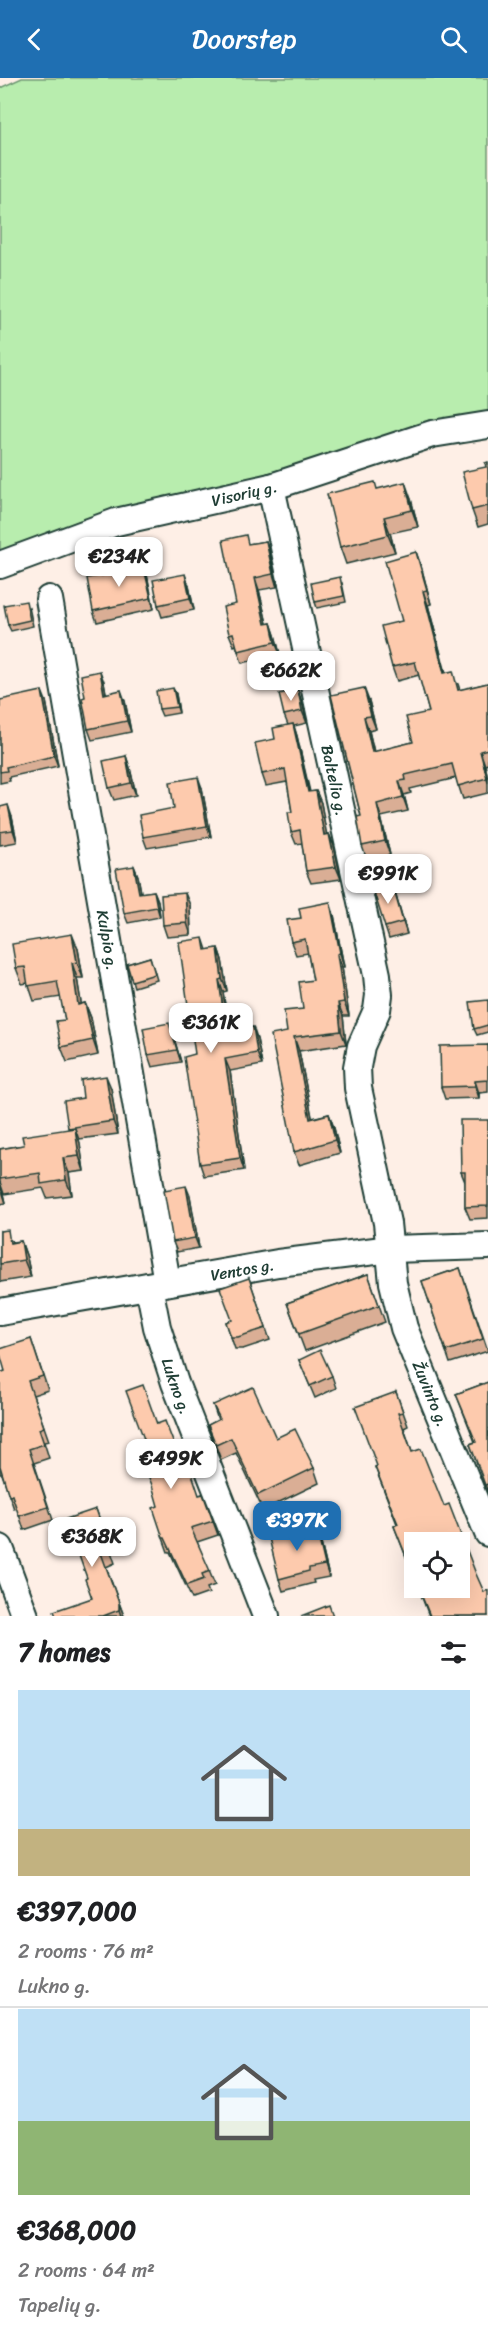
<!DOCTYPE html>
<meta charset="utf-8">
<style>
body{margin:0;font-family:Sriracha,sans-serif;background:#f2f2f2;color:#202124;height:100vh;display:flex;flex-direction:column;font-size:22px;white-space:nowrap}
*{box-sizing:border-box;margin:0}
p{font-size:20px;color:#757577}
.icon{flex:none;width:33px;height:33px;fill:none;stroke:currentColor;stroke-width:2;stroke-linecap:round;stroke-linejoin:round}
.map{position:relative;height:1538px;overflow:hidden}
.details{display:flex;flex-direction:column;background:#fff;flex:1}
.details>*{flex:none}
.fabs{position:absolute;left:404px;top:1454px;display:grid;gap:12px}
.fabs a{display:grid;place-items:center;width:66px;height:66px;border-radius:0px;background:#fff;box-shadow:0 6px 24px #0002;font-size:30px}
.price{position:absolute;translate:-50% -51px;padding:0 14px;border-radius:12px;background:#fff;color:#222;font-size:20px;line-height:39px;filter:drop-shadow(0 2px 3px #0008)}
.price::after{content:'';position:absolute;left:50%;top:36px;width:18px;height:14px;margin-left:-9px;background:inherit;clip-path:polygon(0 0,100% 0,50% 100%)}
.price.on{background:#1f6fb2;color:#fff}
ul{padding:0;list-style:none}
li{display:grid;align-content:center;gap:12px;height:318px;padding:0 18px}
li+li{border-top:2px solid #e0e0e0}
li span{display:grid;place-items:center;height:186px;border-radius:0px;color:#555}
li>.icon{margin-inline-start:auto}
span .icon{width:108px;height:108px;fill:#fffc;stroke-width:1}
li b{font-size:26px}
h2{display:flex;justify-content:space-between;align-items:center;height:72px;padding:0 18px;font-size:26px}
header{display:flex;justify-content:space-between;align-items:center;height:78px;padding:0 18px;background:#1f6fb2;color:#fff;font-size:27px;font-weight:600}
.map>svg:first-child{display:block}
</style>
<header><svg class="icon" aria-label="back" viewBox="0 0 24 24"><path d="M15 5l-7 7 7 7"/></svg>Doorstep<svg class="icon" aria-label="search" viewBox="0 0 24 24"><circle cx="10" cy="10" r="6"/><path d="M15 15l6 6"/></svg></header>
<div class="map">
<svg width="488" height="1538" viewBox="0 0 488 1538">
<rect width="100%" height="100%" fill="#feefe6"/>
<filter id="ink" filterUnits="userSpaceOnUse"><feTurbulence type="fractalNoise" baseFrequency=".0167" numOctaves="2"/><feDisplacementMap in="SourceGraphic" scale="12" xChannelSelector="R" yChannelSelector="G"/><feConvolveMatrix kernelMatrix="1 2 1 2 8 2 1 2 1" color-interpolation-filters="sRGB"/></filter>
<g filter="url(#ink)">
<path fill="#b8edae" stroke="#6c9571" stroke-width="1.5" d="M22,0h466v344l-83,17 -326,82 -79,31v-464z"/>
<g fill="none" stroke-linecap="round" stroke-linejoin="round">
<defs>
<g id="street">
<path id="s1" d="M271,409l106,488 2,20 -2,15 -16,36 -4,21 1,21 29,135 6,60 11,45 84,205"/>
<path id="s2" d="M0,487l116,-43 155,-35 161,-53 56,-9"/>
<path id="s3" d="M49,521l118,683"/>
<path id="s4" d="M149,1208l8,41 18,56 91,233"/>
<path id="s5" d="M0,1234l278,-49 113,-14 97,-3"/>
<path d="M0,1470l25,68"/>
</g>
</defs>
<use href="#street" stroke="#1f3d34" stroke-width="30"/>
<use href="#street" stroke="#fff" stroke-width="26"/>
</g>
<g fill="#daae95" stroke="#1f3d34" stroke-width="1.5">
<path d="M488,384v62l-10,3 -6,-17z"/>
<path d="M378,411l33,10 7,28 -28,6 5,19 -49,12 -6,-17z"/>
<path d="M266,463l4,12 7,34 -18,3 8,34 4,-1 4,12 5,19 -38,9 -6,-18 -2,1 -5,-12 20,-90z"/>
<path d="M416,474l5,14 10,38 -3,1 18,68 12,11 2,6 28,-7v81l-3,1 3,13v15l-25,6 -7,-21 -46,11 1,4 -7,2 4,16 -27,6 9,38 -23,5 -5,-14 -1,-30 -30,-121 38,6 7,28 -7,2 5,21 39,-10 16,-30 -10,-37 -22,6 -5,-14z"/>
<path d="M143,486l4,11 7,34 -57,13 -4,-11 18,-37z"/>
<path d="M342,505l4,19 -29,6 -2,-6z"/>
<path d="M189,508l5,24 -32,7 -4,-12z"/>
<path d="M29,529l4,19 -22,5 -3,-6z"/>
<path d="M104,604l2,11 19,8 6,31 -39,8 -4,-11z"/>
<path d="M176,616l3,19 -17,3 -3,-7z"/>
<path d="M0,622l46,1 12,65 -49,11 1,4 -10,2z"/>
<path d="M302,624l5,21 -13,3 3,10 13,56 6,-1 5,12 5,31h3l5,12 7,33 -30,4 -5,-12 -4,-28 -6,1 -5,-12 1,-20 -5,-30 -21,4 -4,-12 13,-35 13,-14 -4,-10z"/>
<path d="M126,678l4,12 6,27 -22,5 -5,-12z"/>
<path d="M202,710l9,49 -64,11 -4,-11 31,-29z"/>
<path d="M0,729l12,10 5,25 -17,3z"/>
<path d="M134,788l4,10 3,17 13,-2 4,10 2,16 -32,6 -4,-10z"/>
<path d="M396,817l11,39 -18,5 -4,-12z"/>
<path d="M190,827l1,30 -24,2 -4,-12z"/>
<path d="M334,837l10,52h-2l7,49h-6l3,28 -47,7 13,67 17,-4 5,14 6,25 -41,12 -5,-13 -7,-120 16,-23 10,-29 -5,-27 -12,2 -5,-13z"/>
<path d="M203,860l4,12 11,-2 4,12 5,31 -4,1 6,40 28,7 5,26 -32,6 14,99 -40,6 -4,-12 -5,-110z"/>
<path d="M78,871l5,29h-6l4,26 4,-1 6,15 7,37 -31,7 -6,-15 4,-27 -4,-23 -27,4 -6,-18 -6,1 -6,-16z"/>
<path d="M150,879l7,23 -23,7 -7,-23z"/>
<path d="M488,922v32l-11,3 -3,-6z"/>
<path d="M173,957l8,27 -29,5 -4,-12z"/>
<path d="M488,967v47l-9,1v5l-34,1 -4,-12z"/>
<path d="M111,1010l7,46 -39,5 5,32 -15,2 3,22 -25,3 -4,-10 -39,6 2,9 -6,1v-55l24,-4 45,-16 14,-31z"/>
<path d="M488,1042v98l-18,1 -5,-12v-25l-4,-10z"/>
<path d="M190,1118l9,52 -22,4 -4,-10z"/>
<path d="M0,1153l13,11 8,-1 6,17 4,19 -31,5z"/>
<path d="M460,1190l28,83 -38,12 -28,-82z"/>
<path d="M368,1196l17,48 -80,29 -18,-48z"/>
<path d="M249,1200l21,62 -27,9h-8l-9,-27 6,-2z"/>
<path d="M31,1261l17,51 -15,5 16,46 -5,1 5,16 -15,5 19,57 -29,10 -7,-22 -3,1 -12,-35h-2v-101l5,-2z"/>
<path d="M299,1282l33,16 4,12 -21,10z"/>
<path d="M488,1304v111l-18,-49 5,-2 -19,-48z"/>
<path d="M396,1314l12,34 -4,2 8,24 76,164h-59l-11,-29 -4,-45v35l-20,-51 3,-2 -22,-57 2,-1z"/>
<path d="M213,1327l63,33 38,30 5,15 -56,27 -27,-57 -15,7 -13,-35 10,-5z"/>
<path d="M157,1346l28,49 14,22 4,-1 15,41 -21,7 18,43 -8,3 2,5 -17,6 -22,-47h-2l-5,-14 -5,-32z"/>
<path d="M96,1431l19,54 -9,4 18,49h-68l36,-18 -5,-20z"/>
<path d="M320,1461l9,38 -16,3 1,3 -31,8 -4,-12z"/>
</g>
<g fill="#b18d79" stroke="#1f3d34" stroke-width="1.5">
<path d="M405,404l6,17 7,28 -6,-17z"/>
<path d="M384,439l6,16 5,19 -7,-17z"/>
<path d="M266,463l4,12 7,34 -4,-13z"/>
<path d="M416,474l5,14 10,38 -4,-14z"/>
<path d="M143,486l4,11 7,34 -3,-11z"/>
<path d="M185,496l4,12 5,24 -4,-12z"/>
<path d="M255,500l4,12 11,46 -5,-12z"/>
<path d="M423,513l5,14 21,82 -5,-14z"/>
<path d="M271,545l4,12 5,19 -5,-12z"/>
<path d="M100,593l4,11 4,23 -4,-11z"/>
<path d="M173,610l3,6 3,19 -2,-6z"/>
<path d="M364,610l5,13 7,28 -5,-13z"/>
<path d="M121,612l4,11 6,31 -4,-11z"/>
<path d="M298,612l4,12 5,21 -5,-12z"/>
<path d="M42,613l4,10 12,65 -4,-10z"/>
<path d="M364,639l5,14 8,35 -5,-14z"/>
<path d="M293,646l4,12 15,68 -4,-12z"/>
<path d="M480,673l5,14 3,13v5z"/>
<path d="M126,678l4,12 6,27 -5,-12z"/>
<path d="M198,699l4,11 9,49 -4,-11z"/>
<path d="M399,703l5,14 4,16 -5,-14z"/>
<path d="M316,713l5,12 8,44 -5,-12z"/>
<path d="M377,726l4,13 9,38 -5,-14z"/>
<path d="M8,727l4,12 5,25 -4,-12z"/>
<path d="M329,756l5,12 7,33 -5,-12z"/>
<path d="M134,788l4,10 5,27 -4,-10z"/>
<path d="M392,805l4,12 11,39 -4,-12z"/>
<path d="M154,813l4,10 2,16 -3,-10z"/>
<path d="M185,815l5,12 1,30 -4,-12z"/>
<path d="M330,824l4,13 10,52 -4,-14z"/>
<path d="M72,856l6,15 5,29 -6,-16z"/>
<path d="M218,870l4,12 5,31 -5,-12z"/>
<path d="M337,876l5,13 7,49 -5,-14z"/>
<path d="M72,885l5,15 7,42 -6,-15z"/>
<path d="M219,902l4,12 8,52 -5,-12z"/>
<path d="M85,925l6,15 7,37 -5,-15z"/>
<path d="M338,925l5,13 3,28 -5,-13z"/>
<path d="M169,945l4,12 8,27 -4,-12z"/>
<path d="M253,949l4,12 5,26 -5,-12z"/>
<path d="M294,959l5,14 16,81 -5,-13z"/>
<path d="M225,981l5,12 14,99 -4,-12z"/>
<path d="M106,998l5,12 7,46 -5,-13z"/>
<path d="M475,1003l4,12v5l-4,-12z"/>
<path d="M329,1036l5,14 6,25 -5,-13z"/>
<path d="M75,1050l5,15 4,28 -5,-15z"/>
<path d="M63,1080l6,15 3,22 -6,-15z"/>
<path d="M0,1104l4,12 2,9 -5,-15z"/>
<path d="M186,1108l4,10 9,52 -4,-10z"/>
<path d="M21,1163l6,17 4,19 -7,-17z"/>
<path d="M316,1449l4,12 9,38 -4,-12z"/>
<path d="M119,1525l5,13h-3l-2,-6z"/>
</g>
<g fill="#fdcaad" stroke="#1f3d34" stroke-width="1.5">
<path d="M488,384v44l-16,4 -10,-38 24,-5 -1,-4z"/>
<path d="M375,404l2,7 28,-7 7,28 -28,7 4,18 -48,12 -13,-53z"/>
<path d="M246,457l2,9 18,-3 7,33 -18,4 10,46 6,-1 4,19 -37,9 -5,-18 -4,1 -6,-27 13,-3 -13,-64z"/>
<path d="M416,474l11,38 -4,1 21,82 9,-2 5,19 30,-7v66l-8,2 7,27 -29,8 -6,-22 -47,11 1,5 -7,1 4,16 -26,7 8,37 -23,5 -5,-29 4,-1 -30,-121 33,-7 7,28 -7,1 8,35 41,-10 -7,-25 23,-5 -14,-50 -23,5 -11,-41 21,-5 -17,-60z"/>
<path d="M143,486l8,34 -58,13 -6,-33 24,-4v-3z"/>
<path d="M185,496l5,24 -32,7 -5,-25z"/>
<path d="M340,499l4,19 -29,6 -4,-19z"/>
<path d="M26,523l4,19 -22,5 -4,-20z"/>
<path d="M100,593l4,23 17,-4 6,31 -39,8 -6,-31 3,-1 -4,-22z"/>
<path d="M173,610l4,19 -18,2 -3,-18z"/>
<path d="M298,612l4,21 -18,4 -5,-21z"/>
<path d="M42,613l12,65 -48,11 1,4 -7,1v-72z"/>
<path d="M293,646l15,68 8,-1 8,44 5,-1 7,33 -30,4 -6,-41 -9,2 -3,-20h4l-7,-43 -23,5 -7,-31 20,-4 -2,-11z"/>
<path d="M126,678l5,27 -22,5 -6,-27z"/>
<path d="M198,699l9,49 -64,11 -4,-22 35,-7 -4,-26z"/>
<path d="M8,727l5,25 -13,2v-25z"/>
<path d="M134,788l5,27 15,-2 3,16 -33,6 -8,-44z"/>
<path d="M392,805l11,39 -18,5 -12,-38z"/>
<path d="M185,815l2,30 -24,2 -2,-30z"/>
<path d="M330,824l10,51 -3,1 7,48 -6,1 3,28 -47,6 16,82 19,-5 6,26 -41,12 -23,-117 16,-3 -3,-21 19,-2 -4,-27 14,-2 -8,-41 -14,3 -4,-22 14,-2 -2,-10z"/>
<path d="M72,856l5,28 -5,1 6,42 7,-2 8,37 -32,7 -5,-26 9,-1 -8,-39 -29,5 -3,-19 -9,1 -4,-24z"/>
<path d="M203,860l2,12 13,-2 4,31 -3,1 7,52 27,-5 4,26 -32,6 15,99 -40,6 -16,-107 11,-3 -16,-112z"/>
<path d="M150,879l5,17 -23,7 -5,-17z"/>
<path d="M488,922v25l-14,4 -4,-27z"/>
<path d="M169,945l8,27 -29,5 -5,-27z"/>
<path d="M488,967v35l-13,1v5l-34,1 -1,-41z"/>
<path d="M106,998l7,45 -45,7 -4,-27 19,-3 -2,-18z"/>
<path d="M460,1042h28v86l-23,1v-35h-4z"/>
<path d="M75,1050l4,28 -16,2 3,22 -25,4 -1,-11 -40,6v-30l24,-4 -2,-9z"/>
<path d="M186,1108l9,52 -22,4 -9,-52z"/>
<path d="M8,1152l2,13 11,-2 3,19 -24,4v-33z"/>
<path d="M460,1190l23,71 -37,12 -24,-70z"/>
<path d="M368,1196l11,31 -80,29 -12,-31z"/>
<path d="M249,1200l17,50 -28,9h-7l-5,-15 6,-2 -12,-32z"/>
<path d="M31,1261l12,37 -15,5 16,46 -5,2 5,15 -15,5 19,58 -29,9 -7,-21 -3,1 -9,-30v-93l5,-2 -5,-17v-5z"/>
<path d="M320,1272l12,26 -22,10 -11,-26z"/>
<path d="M488,1304v102l-3,1 -15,-41 6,-2 -20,-48z"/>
<path d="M143,1307l14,39 8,-3 20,52 6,-2 8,24 4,-1 10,27 -22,7 19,43 -8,3 2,5 -17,6 -22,-47h-2l-10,-30 5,-2 -6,-21 -17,-42 9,-4 -18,-48z"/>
<path d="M253,1309l23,51 19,-9 19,39 -56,27 -27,-57 -15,7 -8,-20 12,-6 -7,-14z"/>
<path d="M396,1314l7,20 -5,1 14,39 9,-3 23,57 5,-2 27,70 8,18 4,-2v26h-58l-12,-29h41v-45h-45v34l-20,-50 4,-2 -23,-57 2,-1 -22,-59z"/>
<path d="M96,1431l14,40 -9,4 18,50v7l-16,6h-47l-2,-5 38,-13 -7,-19 2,-1 -21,-59z"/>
<path d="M316,1449l9,38 -16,3v3l-30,8 -10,-41z"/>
<path d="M329,1527l4,11h-32z"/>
</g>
</g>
<g text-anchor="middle" stroke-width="6" stroke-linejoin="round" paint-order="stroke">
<g font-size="16" fill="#1f3d34" stroke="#fff">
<text dy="6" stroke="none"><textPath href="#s2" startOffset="255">Visorių g.</textPath></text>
<text dy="6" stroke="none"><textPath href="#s1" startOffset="300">Baltelio g.</textPath></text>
<text dy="6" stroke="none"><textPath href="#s3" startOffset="346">Kulpio g.</textPath></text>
<text dy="6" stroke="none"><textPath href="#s5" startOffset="246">Ventos g.</textPath></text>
<text dy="6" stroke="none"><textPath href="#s4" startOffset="104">Lukno g.</textPath></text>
<text dy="6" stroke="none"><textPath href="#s1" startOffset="932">Žuvinto g.</textPath></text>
</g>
</g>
</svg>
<div class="fabs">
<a><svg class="icon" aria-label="locate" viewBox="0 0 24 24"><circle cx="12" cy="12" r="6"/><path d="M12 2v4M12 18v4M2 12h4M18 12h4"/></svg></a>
</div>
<b class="price" style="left:119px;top:510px">€234K</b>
<b class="price" style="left:291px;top:624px">€662K</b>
<b class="price" style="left:388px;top:827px">€991K</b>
<b class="price" style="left:211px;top:976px">€361K</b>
<b class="price" style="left:171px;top:1412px">€499K</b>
<b class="price on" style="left:297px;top:1474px">€397K</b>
<b class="price" style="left:92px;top:1490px">€368K</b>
</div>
<section class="details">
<h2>7 homes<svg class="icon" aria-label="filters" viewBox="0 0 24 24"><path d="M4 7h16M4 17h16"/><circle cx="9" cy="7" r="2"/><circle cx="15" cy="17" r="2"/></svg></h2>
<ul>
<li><span style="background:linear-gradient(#bfe0f5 75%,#c2b280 0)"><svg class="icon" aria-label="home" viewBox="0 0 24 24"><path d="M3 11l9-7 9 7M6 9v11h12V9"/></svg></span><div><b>€397,000</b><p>2 rooms · 76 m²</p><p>Lukno g.</p></div></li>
<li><span style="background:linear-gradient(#bfe0f5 60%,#8fb573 0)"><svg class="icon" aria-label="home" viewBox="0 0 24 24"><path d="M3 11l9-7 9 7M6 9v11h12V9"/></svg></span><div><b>€368,000</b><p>2 rooms · 64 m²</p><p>Tapelių g.</p></div></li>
</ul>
</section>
